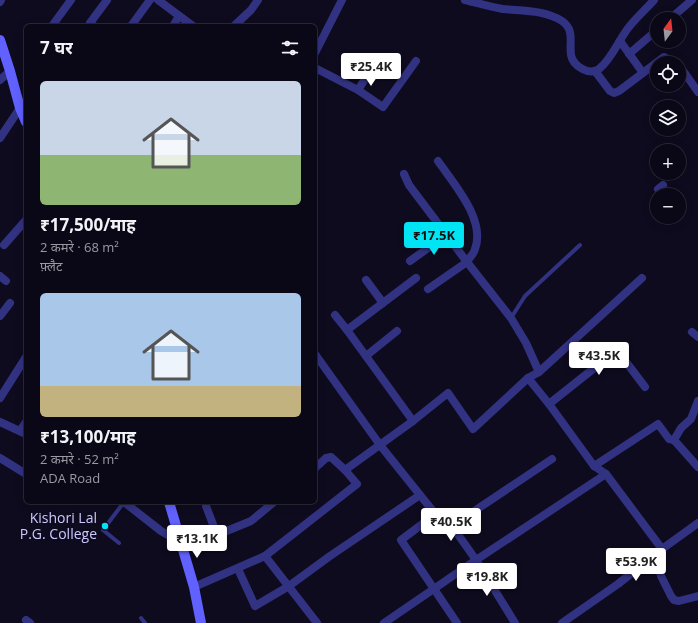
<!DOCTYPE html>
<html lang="hi">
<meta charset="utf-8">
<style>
body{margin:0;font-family:"Open Sans","Noto Sans Devanagari",sans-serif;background:#131120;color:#f1f3f6;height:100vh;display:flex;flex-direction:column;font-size:15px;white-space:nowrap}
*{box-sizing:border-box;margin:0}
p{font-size:13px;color:#999aa1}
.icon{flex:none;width:22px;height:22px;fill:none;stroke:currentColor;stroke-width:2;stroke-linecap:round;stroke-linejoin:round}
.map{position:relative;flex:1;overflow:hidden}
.side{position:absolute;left:24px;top:24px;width:293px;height:480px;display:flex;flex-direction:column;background:#0a0817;border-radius:6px;box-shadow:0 2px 10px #0003,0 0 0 1px #2a2936}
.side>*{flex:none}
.needle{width:26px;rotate:15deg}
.fabs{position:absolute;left:650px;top:12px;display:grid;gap:8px}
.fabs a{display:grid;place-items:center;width:36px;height:36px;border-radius:50%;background:#0a0817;box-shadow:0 2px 10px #0003,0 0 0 1px #2a2936;font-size:20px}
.price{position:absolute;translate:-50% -34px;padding:0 9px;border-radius:4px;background:#fff;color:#222;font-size:13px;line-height:26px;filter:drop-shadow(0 1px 2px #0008)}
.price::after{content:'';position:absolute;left:50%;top:24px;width:12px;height:9px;margin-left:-6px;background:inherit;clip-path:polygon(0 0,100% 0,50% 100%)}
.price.selected{background:#00e4f4;color:#111}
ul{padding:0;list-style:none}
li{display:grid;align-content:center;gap:8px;height:212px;padding:0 16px}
li span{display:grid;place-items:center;height:124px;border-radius:6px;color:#555}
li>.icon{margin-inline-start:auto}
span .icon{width:72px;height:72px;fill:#fffc;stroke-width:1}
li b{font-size:17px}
h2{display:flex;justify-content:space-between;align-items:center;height:48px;padding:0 16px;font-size:17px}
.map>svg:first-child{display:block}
</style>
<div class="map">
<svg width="698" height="623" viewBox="0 0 698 623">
<rect width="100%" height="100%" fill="#0e0b1f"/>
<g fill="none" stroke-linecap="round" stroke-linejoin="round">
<g stroke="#323282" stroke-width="4">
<path d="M511,318l14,-22 55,-51"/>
<path d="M119,543l-16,-13 21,-28"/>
<path d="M141,618l4,5"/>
</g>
<g stroke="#323282" stroke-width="8">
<path d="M158,0l35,26"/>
<path d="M465,0c13,3 25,7 38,9 20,2 42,1 59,12 13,9 7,21 9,34 2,11 18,21 28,14 13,-10 20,-30 30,-42 8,-10 17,-18 25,-27"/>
<path d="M0,2l1,-2"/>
<path d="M670,19l22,-19"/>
<path d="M52,26l19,-26"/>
<path d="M94,26l-4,-3 17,-23"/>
<path d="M131,26l19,-26"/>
<path d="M173,26l6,-10"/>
<path d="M234,26l17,-16 7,-10"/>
<path d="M620,41l23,32"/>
<path d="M315,53l27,-53"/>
<path d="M629,54l28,-24"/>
<path d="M679,67l5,5 14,20"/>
<path d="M315,68l43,22 25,17 33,-46"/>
<path d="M595,71l15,20 4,2 5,-2 45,-34 10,6"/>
<path d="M0,80l10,-9"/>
<path d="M358,90l14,-22"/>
<path d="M0,138l20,-30"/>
<path d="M438,161c16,23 48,59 37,88 -1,5 -6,9 -8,13l44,56 15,25 13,29"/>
<path d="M404,174l5,11 58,77 -39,27"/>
<path d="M658,189l5,-4"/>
<path d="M4,245l22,-25"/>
<path d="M410,261l36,-26"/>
<path d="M0,276l6,5"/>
<path d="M366,280l17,23"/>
<path d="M335,315l12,15 66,91"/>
<path d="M0,316l10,-13"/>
<path d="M347,330l69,-52"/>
<path d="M692,332l6,5"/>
<path d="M366,356l31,-25"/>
<path d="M528,378l11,-6 103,-94"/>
<path d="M0,398l26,-41"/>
<path d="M549,404l68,-54 28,37"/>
<path d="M0,422l26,12"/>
<path d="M20,431l6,-9"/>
<path d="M674,440l24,27"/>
<path d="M0,458l26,16"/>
<path d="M594,466l64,-42 11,15 5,1 7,-12 10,-9 7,-18"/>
<path d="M315,468l11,-10 5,-1 14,13 68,-49 35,-28 25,36 55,-51 21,26 45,62 12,8 56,75 -3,12v7l2,8 10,20 3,4 5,1 19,-5"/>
<path d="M420,495l13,16v5l-32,24 56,83"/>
<path d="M124,502l37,29 19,11"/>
<path d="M206,506l11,29"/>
<path d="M433,514l11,4 8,8 24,34 39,63"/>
<path d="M452,526l100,-67"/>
<path d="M183,549l68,-28 23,-19"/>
<path d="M265,556l52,67"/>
<path d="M238,569l17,37 34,-20 41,-30 90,-61 -40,-50 -65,-91"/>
<path d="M194,587l71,-31 92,-72 -12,-14"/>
<path d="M26,620l4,3"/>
<path d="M384,623l92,-63 130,-86"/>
<path d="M562,623l56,-39 44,-35 36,-26"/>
</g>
<g stroke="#6061ff" stroke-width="10">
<path d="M0,40l10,31 10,37 6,14"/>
<path d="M169,502l25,85 7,36"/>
</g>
</g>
<circle fill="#00e4f4" stroke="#0e0b1f" stroke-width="1.5" cx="105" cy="526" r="4"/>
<g text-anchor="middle" stroke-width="4" stroke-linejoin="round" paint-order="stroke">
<g font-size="14" fill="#cdc9ff" stroke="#0e0b1f" text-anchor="end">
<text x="97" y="523">Kishori Lal<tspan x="97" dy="16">P.G. College</tspan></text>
</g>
</g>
</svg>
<div class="fabs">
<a><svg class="needle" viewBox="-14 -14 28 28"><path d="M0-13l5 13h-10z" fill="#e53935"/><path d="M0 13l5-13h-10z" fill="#999aa1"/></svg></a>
<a><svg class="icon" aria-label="locate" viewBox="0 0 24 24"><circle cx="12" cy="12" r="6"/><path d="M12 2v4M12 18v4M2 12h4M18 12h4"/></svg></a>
<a><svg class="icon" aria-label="layers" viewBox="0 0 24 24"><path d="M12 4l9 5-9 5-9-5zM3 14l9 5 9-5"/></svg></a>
<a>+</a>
<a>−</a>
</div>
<b class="price" style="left:371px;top:87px">₹25.4K</b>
<b class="price selected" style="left:434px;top:256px">₹17.5K</b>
<b class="price" style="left:599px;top:376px">₹43.5K</b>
<b class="price" style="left:451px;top:542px">₹40.5K</b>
<b class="price" style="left:197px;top:559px">₹13.1K</b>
<b class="price" style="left:636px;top:582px">₹53.9K</b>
<b class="price" style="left:487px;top:597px">₹19.8K</b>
<section class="side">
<h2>7 घर<svg class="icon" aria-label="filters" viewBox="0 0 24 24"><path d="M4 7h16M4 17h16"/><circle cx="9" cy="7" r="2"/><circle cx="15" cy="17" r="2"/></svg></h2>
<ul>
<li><span style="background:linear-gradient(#c9d6e8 60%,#8fb573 0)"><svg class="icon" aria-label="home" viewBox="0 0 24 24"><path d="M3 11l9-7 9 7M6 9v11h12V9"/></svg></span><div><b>₹17,500/माह</b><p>2 कमरे · 68 m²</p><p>फ़्लैट</p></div></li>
<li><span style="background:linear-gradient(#a9c7e8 75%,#c2b280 0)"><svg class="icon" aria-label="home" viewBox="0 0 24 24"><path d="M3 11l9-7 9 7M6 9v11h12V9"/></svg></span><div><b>₹13,100/माह</b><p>2 कमरे · 52 m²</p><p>ADA Road</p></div></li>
</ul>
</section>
</div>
